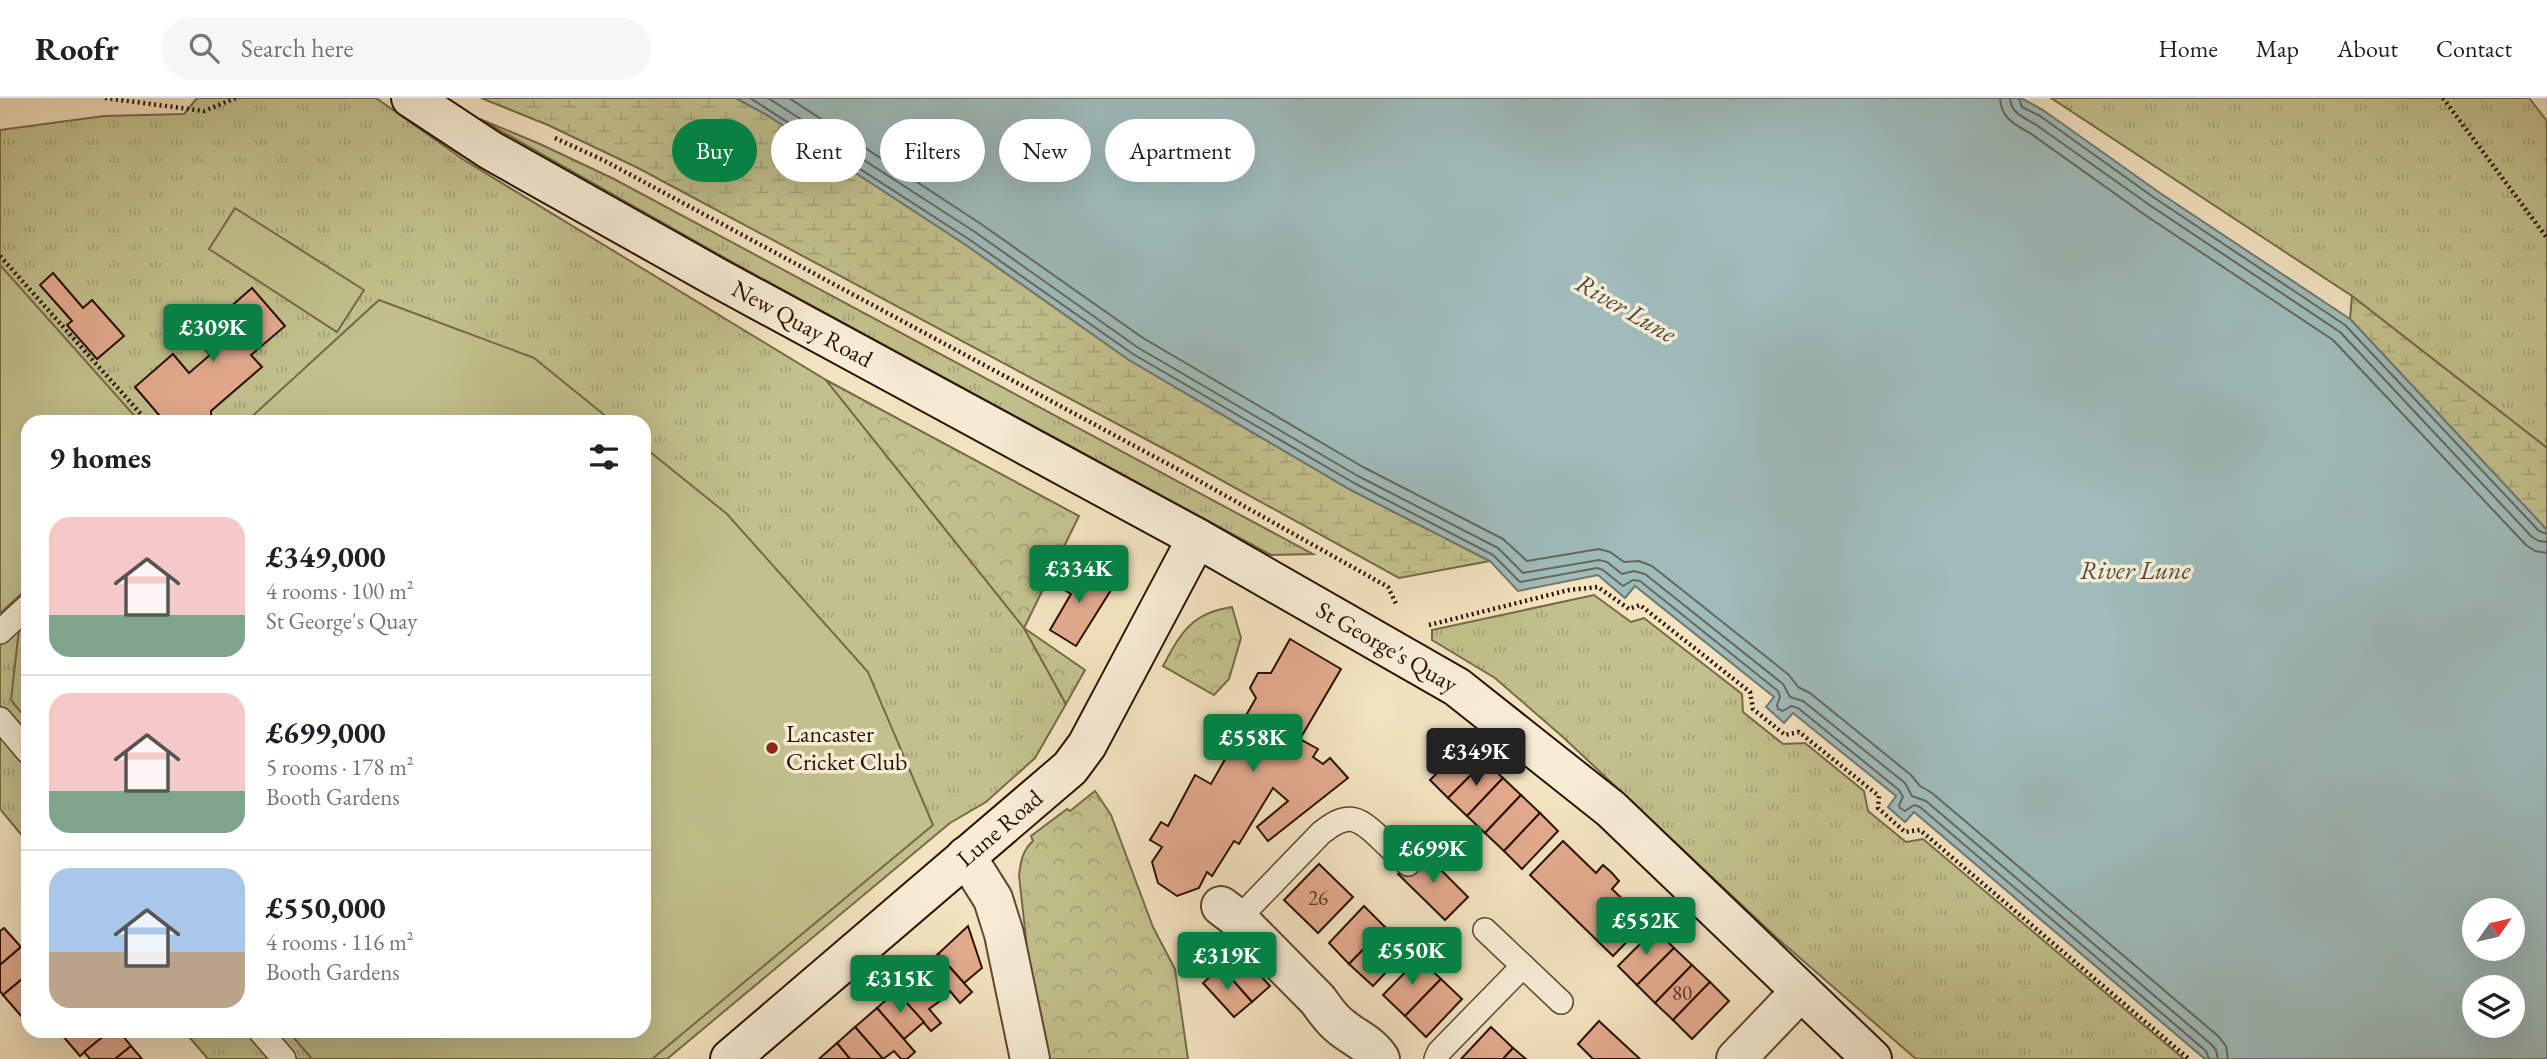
<!DOCTYPE html>
<meta charset="utf-8">
<style>
body{margin:0;font-family:"EB Garamond",serif;background:#f6f6f6;color:#202124;height:100vh;display:flex;flex-direction:column;font-size:26px;white-space:nowrap}
*{box-sizing:border-box;margin:0}
p{font-size:23px;color:#757577}
.icon{flex:none;width:38px;height:38px;fill:none;stroke:currentColor;stroke-width:2;stroke-linecap:round;stroke-linejoin:round}
.map{position:relative;flex:1;overflow:hidden}
.sheet{position:absolute;left:21px;top:317px;width:630px;height:623px;display:flex;flex-direction:column;background:#fff;border-radius:21px;box-shadow:0 7px 28px #0002}
.sheet>*{flex:none}
.banner{position:absolute;left:672px;top:21px;width:665px;height:63px;display:flex;gap:14px}
.needle{width:46px;rotate:56deg}
.tools{position:absolute;left:2462px;top:800px;display:grid;gap:14px}
.tools a{display:grid;place-items:center;width:63px;height:63px;border-radius:50%;background:#fff;box-shadow:0 7px 28px #0002;font-size:35px}
.price{position:absolute;translate:-50% -60px;padding:0 16px;border-radius:7px;background:#0b8043;color:#fff;font-size:23px;line-height:46px;filter:drop-shadow(0 2px 4px #0008)}
.price::after{content:'';position:absolute;left:50%;top:42px;width:21px;height:16px;margin-left:-10px;background:inherit;clip-path:polygon(0 0,100% 0,50% 100%)}
.price.active{background:#222;color:#fff}
ul{padding:0;list-style:none}
li{display:flex;align-items:center;gap:21px;height:175px;padding:0 28px}
li+li{border-top:2px solid #e0e0e0}
li span{display:grid;place-items:center;flex:none;width:196px;height:140px;border-radius:21px;color:#555}
li>.icon{margin-inline-start:auto}
span .icon{width:84px;height:84px;fill:#fffc;stroke-width:1}
li b{font-size:30px}
h2{display:flex;justify-content:space-between;align-items:center;height:84px;padding:0 28px;font-size:30px}
.pill{padding:0 24px;border-radius:32px;background:#fff;box-shadow:0 7px 28px #0002;font-size:24px;line-height:63px}
.pill.active{background:#0b8043;color:#fff}
header{display:flex;align-items:center;gap:42px;box-sizing:border-box;height:98px;padding:0 35px;background:#fff;border-bottom:2px solid #e0e0e0}
header strong{font-size:33px}
nav{display:flex;gap:38px;margin-inline-start:auto;font-size:24px}
.search{width:490px;height:63px;background:#f6f6f6;display:flex;align-items:center;gap:18px;box-sizing:border-box;padding:0 24px;border-radius:38px;color:#757577;font-size:26px}
.map>svg:first-child{display:block}
</style>
<header>
<strong>Roofr</strong>
<div class="search"><svg class="icon" aria-label="search" viewBox="0 0 24 24"><circle cx="10" cy="10" r="6"/><path d="M15 15l6 6"/></svg>Search here</div>
<nav><a>Home</a><a>Map</a><a>About</a><a>Contact</a></nav>
</header>
<div class="map">
<svg width="2547" height="961" viewBox="0 0 2547 961">
<defs>
<pattern id="grass-tufts" width="24" height="20" patternUnits="userSpaceOnUse" patternTransform="scale(1.75)"><rect width="24" height="20" fill="#c2c18d"/><path d="M3 7l-1-3M5 7V3M7 7l1-3M15 17l-1-3M17 17v-4M19 17l1-3" fill="none" stroke="#a7a578"/></pattern>
<pattern id="forest-crowns" width="20" height="18" patternUnits="userSpaceOnUse" patternTransform="scale(1.75)"><rect width="20" height="18" fill="#c2c18d"/><path d="M2 6a3 3 0 1 1 6 0M12 15a3 3 0 1 1 6 0" fill="none" stroke="#a7a578"/></pattern>
<pattern id="wetland-marsh" width="20" height="14" patternUnits="userSpaceOnUse" patternTransform="scale(1.75)"><rect width="20" height="14" fill="#c2c18d"/><path d="M1 5h8M5 5V1M11 12h8M15 12V8" fill="none" stroke="#a7a578"/></pattern>
</defs>
<rect width="100%" height="100%" fill="#f3e3c0"/>
<filter id="stains"><feTurbulence type="fractalNoise" baseFrequency=".00286" numOctaves="4"/><feColorMatrix values="0 0 0 0 .2 0 0 0 0 .09 0 0 0 0 .02 0 0 0 .5 -.17"/></filter>
<radialGradient id="worn" r=".72"><stop offset=".6" stop-color="#630" stop-opacity="0"/><stop offset="1" stop-color="#630" stop-opacity=".3"/></radialGradient>
<g fill="url(#grass-tufts)" stroke="#776946" stroke-width="2">
<path d="M197,0h179l88,62 362,220 198,248 42,76 -31,54 -49,44 -36,21 -283,236h-459l-24,-28h460v-609h-616v421l-28,-34v-679l104,-14 80,-2z"/>
<path d="M2051,0h478l18,23v327l-195,-152z"/>
<path d="M480,21l60,25 74,35 699,375 -42,1 -532,-289z"/>
<path d="M1594,497l37,27 13,-4 98,76 1,18 40,32 22,-1 59,48 4,20 38,31 17,-3 261,220h-268l-139,-121 -213,-200 -69,-60 -63,-38v-10z"/>
</g>
<g fill="url(#forest-crowns)" stroke="#776946" stroke-width="2">
<path d="M826,282l253,136 -55,112 61,42 -19,34 -42,-76z"/>
<path d="M1232,509l9,31 -12,41 -15,16 -51,-29c18,-33 28,-53 69,-59z"/>
<path d="M1095,693l16,24 42,112 22,42 13,90h-146l-8,-47 -15,-137c2,-14 3,-24 14,-34l-2,-5 36,-27 3,2z"/>
</g>
<g fill="url(#wetland-marsh)" stroke="#776946" stroke-width="2">
<path d="M481,0h255l31,17 199,130 163,115 222,130 139,71 -91,17 -216,-119 -545,-291 -90,-43z"/>
<path d="M2352,198l195,152v82l-197,-211z"/>
</g>
<g fill="#c2c18d" stroke="#776946" stroke-width="2">
<path d="M235,110l129,82 -27,42 -128,-83z"/>
<path d="M0,167l140,157h-112v166l-28,25z"/>
<path d="M379,202l155,58 79,64h-367z"/>
<path d="M644,349l83,67 141,158 65,153 -281,234h-340l-24,-28h356z"/>
<path d="M28,523v100l-17,-21 8,-71z"/>
</g>
<path fill="#9fbcbb" stroke="#717870" stroke-width="2" fill-rule="evenodd" d="M736,0h1285l22,12 117,83 190,126 197,211v529h-342l-291,-247 -9,10 -17,-15 8,-11 -103,-83 -9,10 -18,-16 8,-10 -139,-111 -10,12 -27,-23 -80,16 -28,-30 -139,-71 -222,-130 -163,-115 -199,-130zM2474,812h39v38h-39zM2474,889h39v39h-39z"/>
<g fill="none" stroke-linecap="round" stroke-linejoin="round">
<g stroke="#66665e" stroke-width="2">
<path d="M750,0l220,142 163,114 221,129 139,72 27,27 77,-14 6,2 20,16 10,-6 7,1 138,110 2,6 -3,8 1,4 5,2 8,-5 7,2 101,82 4,7 -4,8 1,3 5,3 9,-6 6,2 286,244 3,8"/>
<path d="M768,0l207,134 162,115 221,129 140,72 25,25 76,-13 8,2 15,12 12,-3 11,3 138,110 7,13 13,4 102,82 7,13 14,5 285,243 5,6 2,9"/>
<path d="M789,0l192,126 162,114 220,129 140,72 24,22 72,-12 11,3 14,10 15,-1 13,5 137,109 9,12 12,6 101,82 9,11 12,7 286,243 8,10 2,13"/>
<path d="M2000,0c1,20 14,26 30,35l115,82 188,125 193,205 9,6 12,2"/>
<path d="M2010,0c1,15 13,19 25,26l116,82 189,126 192,205 7,4 8,1"/>
<path d="M2019,0l3,9 18,9 116,83 189,126 194,206 8,3"/>
</g>
</g>
<g fill="#e3aa8e" stroke="#2c1100" stroke-width="2">
<path d="M53,175l30,35 9,-8 32,36 -27,23 -30,-34 5,-4 -32,-36z"/>
<path d="M252,190l33,38 -34,29 11,12 -51,44v11h-46l-30,-35 38,-33 16,19 21,-18 -15,-17z"/>
<path d="M1070,468l41,24 -35,56 -26,-16 21,-36 -13,-8z"/>
<path d="M1290,541l51,30 -41,70 18,10 -5,8 10,7 7,-6 18,20 -80,63 -11,-14 31,-26 -15,-13 -34,56 -5,-3 -22,35 -5,-4 -8,16 -22,8 -19,-13 -6,-21 10,-15 -12,-7 11,-18 7,4 27,-51 16,9 17,-30 -3,-2 31,-54 -6,-10 8,-15h13z"/>
<path d="M1468,645l17,18 -37,37 -18,-18z"/>
<path d="M1485,663l18,17 -36,38 -19,-18z"/>
<path d="M1503,680l18,17 -36,38 -18,-17z"/>
<path d="M1521,697l19,18 -36,38 -19,-18z"/>
<path d="M1540,715l18,18 -36,38 -18,-18z"/>
<path d="M1563,743l33,32 7,-8 9,8 7,8 -7,8 34,33 -33,34 -83,-81z"/>
<path d="M1421,752l47,47 -23,23 -47,-46z"/>
<path d="M1319,766l34,33 -35,36 -34,-33z"/>
<path d="M1364,808l21,21 -36,37 -20,-21z"/>
<path d="M968,828l14,42 -18,15 -26,-29z"/>
<path d="M1385,829l23,22 -35,37 -24,-22z"/>
<path d="M4,830l17,19 -21,18v-34z"/>
<path d="M1655,831l19,19 -37,37 -19,-19z"/>
<path d="M21,849l7,9v18l-25,21 -3,-4v-26z"/>
<path d="M1674,850l18,17 -37,38 -18,-18z"/>
<path d="M1238,853l32,35 -18,16 -31,-35z"/>
<path d="M938,856l34,38 -12,11 -10,-12 -10,10 -24,-27z"/>
<path d="M1419,860l22,21 -36,37 -22,-21z"/>
<path d="M1692,867l18,17 -37,38 -18,-17z"/>
<path d="M1221,869l31,35 -18,15 -31,-34z"/>
<path d="M28,876v38l-6,5 -19,-22z"/>
<path d="M916,876l24,27 -11,8 12,14 -10,8 -35,-40z"/>
<path d="M1441,881l21,20 -36,38 -21,-21z"/>
<path d="M1710,884l19,19 -37,38 -19,-19z"/>
<path d="M896,893l28,31 -20,17 -27,-31z"/>
<path d="M877,910l38,44 -8,7h-6l-7,-8 -11,8 -28,-32z"/>
<path d="M1599,923l15,14 26,24h-47l-15,-15z"/>
<path d="M855,929l28,32h-33l-13,-16z"/>
<path d="M1491,929l22,21 -10,11h-42z"/>
<path d="M65,933h45l-30,25 -19,-22z"/>
<path d="M110,933h9l12,15 -16,13h-25l-6,-7z"/>
<path d="M837,945l13,16h-31z"/>
<path d="M131,948l11,13h-27z"/>
<path d="M1513,950l13,11h-23z"/>
</g>
<g fill="none" stroke-linecap="round" stroke-linejoin="round">
<defs>
<g id="lane">
<path d="M0,534l28,-26"/>
<path d="M0,621l28,33"/>
<path d="M1238,821l83,-86c25,-20 35,-18 58,4 9,9 19,18 29,27"/>
<path d="M1485,832l76,72"/>
<path d="M260,933l24,28"/>
<path d="M1436,961l3,-7 84,-86"/>
</g>
<g id="street">
<path d="M966,758l27,43 11,35 26,125"/>
<path d="M1221,808l17,13 80,81c7,10 13,19 22,26 14,12 30,17 40,33"/>
<path d="M1736,961l65,-68"/>
</g>
<g id="secondary">
<path id="s1" d="M411,0l79,52 226,127 481,261 260,149 154,122 261,250"/>
<path id="s2" d="M730,961l340,-291 17,-23 110,-207"/>
</g>
</defs>
<use href="#lane" stroke="#5e4630" stroke-width="26"/>
<use href="#street" stroke="#5e4630" stroke-width="42"/>
<use href="#secondary" stroke="#2c1100" stroke-width="42"/>
<g stroke="#2c1100" stroke-width="4.5" stroke-dasharray="2 3.5" stroke-linecap="butt">
<path d="M105,0l99,13 32,-13"/>
<path d="M2443,0l104,140"/>
<path d="M555,40l48,22 591,318 194,109 9,19"/>
<path d="M0,158l148,166"/>
<path d="M1429,527l140,-35 29,-3 31,22 11,-4 110,87 3,17 32,26 14,-3 80,64 -1,12 27,24 15,-2 269,229"/>
</g>
<use href="#lane" stroke="#f7edd6" stroke-width="23"/>
<use href="#street" stroke="#f7edd6" stroke-width="38"/>
<use href="#secondary" stroke="#f7edd6" stroke-width="38"/>
</g>
<circle fill="#8f2418" stroke="#f7edd6" stroke-width="2.5" cx="772" cy="650" r="7"/>
<g text-anchor="middle" stroke-width="7" stroke-linejoin="round" paint-order="stroke">
<g font-size="21" fill="#5a3724">
<text x="1318" y="807">26</text>
<text x="1682" y="902">80</text>
</g>
<g font-size="24" fill="#2c1100" stroke="#f7edd6">
<text dy="8" stroke="none"><textPath href="#s1" startOffset="452">New Quay Road</textPath></text>
<text dy="8" stroke="none"><textPath href="#s1" startOffset="1120">St George's Quay</textPath></text>
<text dy="8" stroke="none"><textPath href="#s2" startOffset="355">Lune Road</textPath></text>
</g>
<g font-size="24" fill="#2c1100" stroke="#f7edd6" text-anchor="start">
<text x="786" y="644">Lancaster<tspan x="786" dy="28">Cricket Club</tspan></text>
</g>
<g font-size="26" font-style="italic" fill="#544d41" stroke="#f7edd6">
<text transform="translate(1626 210) rotate(30)" y="9">River Lune</text>
<text x="2135" y="481">River Lune</text>
</g>
</g>
<rect width="100%" height="100%" filter="url(#stains)"/>
<rect width="100%" height="100%" fill="url(#worn)"/>
</svg>
<div class="tools">
<a><svg class="needle" viewBox="-14 -14 28 28"><path d="M0-13l5 13h-10z" fill="#e53935"/><path d="M0 13l5-13h-10z" fill="#757577"/></svg></a>
<a><svg class="icon" aria-label="layers" viewBox="0 0 24 24"><path d="M12 4l9 5-9 5-9-5zM3 14l9 5 9-5"/></svg></a>
</div>
<b class="price" style="left:213px;top:266px">£309K</b>
<b class="price" style="left:1079px;top:507px">£334K</b>
<b class="price" style="left:1253px;top:676px">£558K</b>
<b class="price active" style="left:1476px;top:690px">£349K</b>
<b class="price" style="left:1433px;top:787px">£699K</b>
<b class="price" style="left:1646px;top:859px">£552K</b>
<b class="price" style="left:1412px;top:889px">£550K</b>
<b class="price" style="left:1227px;top:894px">£319K</b>
<b class="price" style="left:900px;top:917px">£315K</b>
<div class="banner">
<a class="pill active">Buy</a>
<a class="pill">Rent</a>
<a class="pill">Filters</a>
<a class="pill">New</a>
<a class="pill">Apartment</a>
</div>
<section class="sheet">
<h2>9 homes<svg class="icon" aria-label="filters" viewBox="0 0 24 24"><path d="M4 7h16M4 17h16"/><circle cx="9" cy="7" r="2"/><circle cx="15" cy="17" r="2"/></svg></h2>
<ul>
<li><span style="background:linear-gradient(#f6c9c9 70%,#7fa58c 0)"><svg class="icon" aria-label="home" viewBox="0 0 24 24"><path d="M3 11l9-7 9 7M6 9v11h12V9"/></svg></span><div><b>£349,000</b><p>4 rooms · 100 m²</p><p>St George's Quay</p></div></li>
<li><span style="background:linear-gradient(#f6c9c9 70%,#7fa58c 0)"><svg class="icon" aria-label="home" viewBox="0 0 24 24"><path d="M3 11l9-7 9 7M6 9v11h12V9"/></svg></span><div><b>£699,000</b><p>5 rooms · 178 m²</p><p>Booth Gardens</p></div></li>
<li><span style="background:linear-gradient(#a9c7e8 60%,#b9a48a 0)"><svg class="icon" aria-label="home" viewBox="0 0 24 24"><path d="M3 11l9-7 9 7M6 9v11h12V9"/></svg></span><div><b>£550,000</b><p>4 rooms · 116 m²</p><p>Booth Gardens</p></div></li>
</ul>
</section>
</div>
